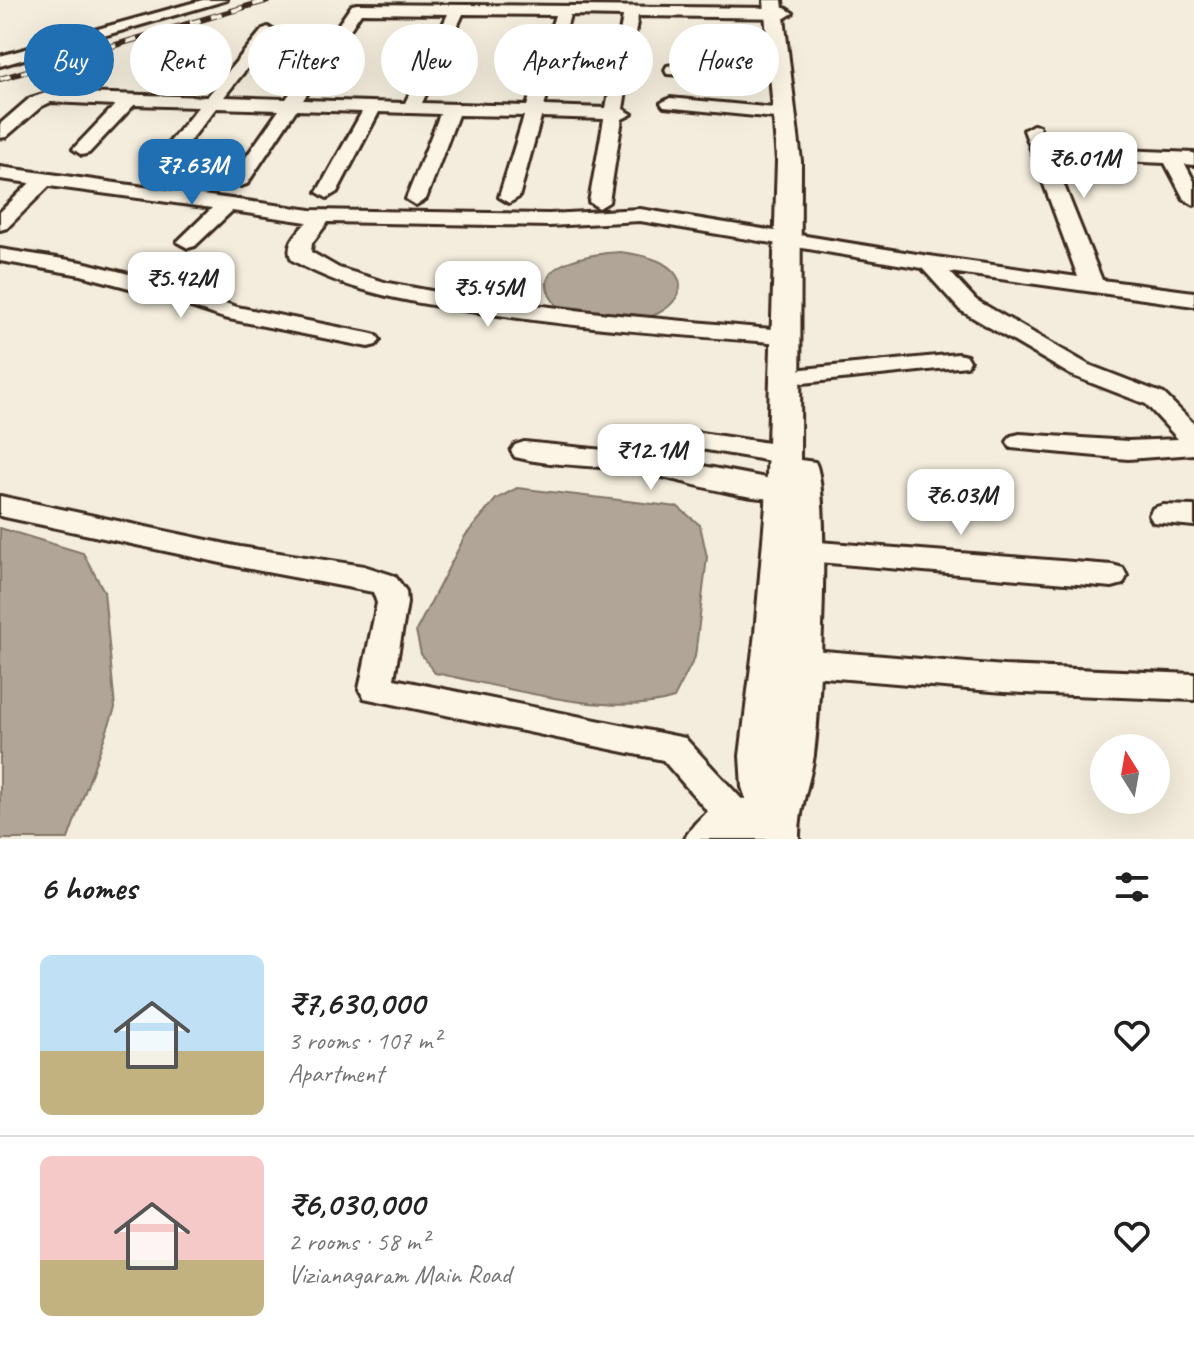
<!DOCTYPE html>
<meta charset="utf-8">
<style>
body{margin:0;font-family:Caveat,sans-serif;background:#f6f6f6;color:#222;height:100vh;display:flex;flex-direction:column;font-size:30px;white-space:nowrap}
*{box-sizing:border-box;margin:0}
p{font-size:26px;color:#767676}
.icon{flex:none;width:44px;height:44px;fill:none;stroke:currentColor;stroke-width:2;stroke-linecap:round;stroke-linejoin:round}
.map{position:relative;height:839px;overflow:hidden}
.side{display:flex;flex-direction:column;background:#fff;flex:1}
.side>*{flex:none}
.hud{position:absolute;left:24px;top:24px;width:1146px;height:72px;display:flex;gap:16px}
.needle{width:52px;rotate:349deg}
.buttons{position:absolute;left:1090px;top:734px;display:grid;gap:16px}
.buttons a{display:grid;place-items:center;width:80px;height:80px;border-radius:50%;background:#fff;box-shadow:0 8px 32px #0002;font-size:40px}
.price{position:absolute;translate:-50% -68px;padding:0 18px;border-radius:16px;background:#fff;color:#222;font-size:26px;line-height:52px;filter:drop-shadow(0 2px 4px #0008)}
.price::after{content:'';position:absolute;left:50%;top:48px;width:24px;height:18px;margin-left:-12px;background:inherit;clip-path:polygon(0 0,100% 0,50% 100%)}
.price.current{background:#1f6fb2;color:#fff}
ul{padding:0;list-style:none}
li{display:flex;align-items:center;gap:24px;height:200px;padding:0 40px}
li+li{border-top:2px solid #e0e0e0}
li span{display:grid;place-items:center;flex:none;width:224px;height:160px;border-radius:12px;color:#555}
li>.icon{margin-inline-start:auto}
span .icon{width:96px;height:96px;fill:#fffc;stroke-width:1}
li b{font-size:34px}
h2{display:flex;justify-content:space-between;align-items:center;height:96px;padding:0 40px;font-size:34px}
.chip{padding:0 28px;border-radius:36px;background:#fff;box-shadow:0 8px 32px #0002;font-size:28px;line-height:72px}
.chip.current{background:#1f6fb2;color:#fff}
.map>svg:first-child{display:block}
</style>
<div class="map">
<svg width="1194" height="839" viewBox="0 0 1194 839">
<rect width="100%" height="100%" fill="#f4eddd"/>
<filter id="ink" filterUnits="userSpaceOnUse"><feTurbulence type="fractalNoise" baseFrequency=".0125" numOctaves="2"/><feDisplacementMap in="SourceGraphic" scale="16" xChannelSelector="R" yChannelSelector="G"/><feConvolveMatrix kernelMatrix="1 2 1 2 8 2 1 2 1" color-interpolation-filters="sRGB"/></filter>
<g filter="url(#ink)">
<g fill="#b0a596" stroke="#817466" stroke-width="2">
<path d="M621,252c17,3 38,5 51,18 23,22 -9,46 -31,49 -13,2 -29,-1 -43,-2 -17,-1 -39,-3 -48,-21 -19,-36 50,-43 71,-44z"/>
<path d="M517,488l161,19 22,18 7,32 -12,100 -21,41c-64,21 -172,-12 -239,-25l-14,-19 -5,-23 49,-95 31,-37z"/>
<path d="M0,528l83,25 21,38 11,117 -47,131h-68z"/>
</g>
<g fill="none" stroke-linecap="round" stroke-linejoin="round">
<defs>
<g id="minor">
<path d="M203,0h24l-227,66v-10z"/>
<path d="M357,4l428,4 8,5 -8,5 -147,-2 -15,93 9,5 -10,5 -13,83 -10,6 -10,-6 15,-83 -63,-2 -22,80 -10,6 -10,-6 25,-81 -66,-1 -32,84 -10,6 -10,-6 34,-85 -61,-2 -42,80 -10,6 -10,-6 45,-80 -66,-2 -49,74 -7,2 -10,-6 49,-70 -63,-2 -48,61 -7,2 -10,-6 47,-58 -64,-2 -45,48 -7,2 -9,-6 42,-44 -64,-3 -9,4 -36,31 -6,1v-14l30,-26 19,-6 158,5 56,-68 5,-2 8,5 -52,65 62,2 66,-94zM361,13l87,1 -43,89 -102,-3zM463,14l92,1 -28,91 -105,-3zM570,15l53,1 -17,92 -62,-2z"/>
<path d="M673,65l109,7 8,5 -8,5 -115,-8 -2,-4 2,-4z"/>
<path d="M670,98l115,11 9,5 -9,5 -121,-12 -3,-4z"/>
<path d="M1033,125l6,1 10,21 145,6v12l-9,-1 9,17v24l-10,-6 -19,-36 -112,-5 49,122 92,12v14l-244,-34 26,28 113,65 75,29 30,30v30l-66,5 -117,-11 -4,-6 4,-6 9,-2 108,7 50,-2 -32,-35 -75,-29 -111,-65 -38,-42 -282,-47 -91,5 -221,-4 -16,21 -1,9 28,16 49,15 65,12 155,19 185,17 4,5 -4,5 -8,2c-96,-7 -192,-14 -287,-28 -70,-10 -144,-19 -206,-55 -8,-15 5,-27 15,-38l-75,-11 -37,35 -7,2 -11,-6 35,-34 -163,-22 -42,42 -7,2v-18l30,-29 -30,-4v-12l311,43 238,4 91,-5 289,47 149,21 -54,-147z"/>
<path d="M0,249l82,13 82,21 73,24 131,26 8,2 4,5 -4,5 -8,2 -144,-29 -76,-25 -67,-18 -81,-14z"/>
<path d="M958,354l9,2 3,5 -3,5 -164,17 -9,-2 -3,-5 3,-5 9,-2z"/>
<path d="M680,430l103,15 10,3 3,6 -3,6 -10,3 -112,-19 -4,-6 4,-6z"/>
<path d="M524,442l110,11 159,30 4,7 -4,7c-36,9 -117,-19 -157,-26 -40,-7 -82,-4 -121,-14l-4,-6 4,-6z"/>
<path d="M0,496l240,51 124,19 31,10 11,15 1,12 -13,76 291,59 64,69 5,11 -5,11 -13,5 -13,-5 -60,-69 -299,-62 -5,-9 18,-86 -4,-11 -133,-25 -240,-51z"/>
<path d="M1163,505l31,1v20l-41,-4 -4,-7 4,-7z"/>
<path d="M806,541l306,24 11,3 4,8 -4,8 -11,3 -306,-26 -10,-3 -5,-7 5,-7z"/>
<path d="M800,649l204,17 190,8v26l-190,-8 -204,-17 -12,-4 -4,-9 4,-9z"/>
</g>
<path id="major" d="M764,0h18l19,161 -1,299 15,2c16,25 5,253 -1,293 -4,28 -16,56 -15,84h-114c10,-21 36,-42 61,-40l-4,-12 -2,-31 15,-123 11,-128 11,-344z"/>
</defs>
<use href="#minor" stroke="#3b2a1e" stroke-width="6"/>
<use href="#major" stroke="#3b2a1e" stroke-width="6"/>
<use href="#minor" fill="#fcf5e5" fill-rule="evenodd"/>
<use href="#major" fill="#fcf5e5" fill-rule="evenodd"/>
<defs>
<path id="rail" d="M0,79l269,-79"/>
</defs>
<use href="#rail" stroke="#3b2a1e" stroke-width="6"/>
<use href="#rail" stroke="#fcf5e5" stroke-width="4" stroke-dasharray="11" stroke-linecap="butt"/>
</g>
</g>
</svg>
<div class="buttons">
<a><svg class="needle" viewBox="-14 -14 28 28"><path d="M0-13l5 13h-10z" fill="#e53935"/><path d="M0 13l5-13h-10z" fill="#767676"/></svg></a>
</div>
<b class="price" style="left:1084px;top:200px">₹6.01M</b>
<b class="price current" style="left:192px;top:207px">₹7.63M</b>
<b class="price" style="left:181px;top:320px">₹5.42M</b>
<b class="price" style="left:488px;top:329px">₹5.45M</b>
<b class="price" style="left:651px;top:492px">₹12.1M</b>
<b class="price" style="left:961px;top:537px">₹6.03M</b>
<div class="hud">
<a class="chip current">Buy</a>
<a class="chip">Rent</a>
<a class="chip">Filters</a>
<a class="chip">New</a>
<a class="chip">Apartment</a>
<a class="chip">House</a>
</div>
</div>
<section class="side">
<h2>6 homes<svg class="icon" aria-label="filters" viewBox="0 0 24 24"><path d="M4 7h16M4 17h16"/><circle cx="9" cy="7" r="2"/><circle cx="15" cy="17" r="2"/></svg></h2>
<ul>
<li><span style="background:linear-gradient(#bfe0f5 60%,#c2b280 0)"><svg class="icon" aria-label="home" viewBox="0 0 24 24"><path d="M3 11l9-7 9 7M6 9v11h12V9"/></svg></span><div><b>₹7,630,000</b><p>3 rooms · 107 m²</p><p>Apartment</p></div><svg class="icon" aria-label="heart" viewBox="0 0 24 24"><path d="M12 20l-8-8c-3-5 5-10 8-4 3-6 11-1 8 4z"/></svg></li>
<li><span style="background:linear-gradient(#f6c9c9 65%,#c2b280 0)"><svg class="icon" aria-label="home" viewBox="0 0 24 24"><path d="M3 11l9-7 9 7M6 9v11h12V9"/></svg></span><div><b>₹6,030,000</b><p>2 rooms · 58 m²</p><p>Vizianagaram Main Road</p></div><svg class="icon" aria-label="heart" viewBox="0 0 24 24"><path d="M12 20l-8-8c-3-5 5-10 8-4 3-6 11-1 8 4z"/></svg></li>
</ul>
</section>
